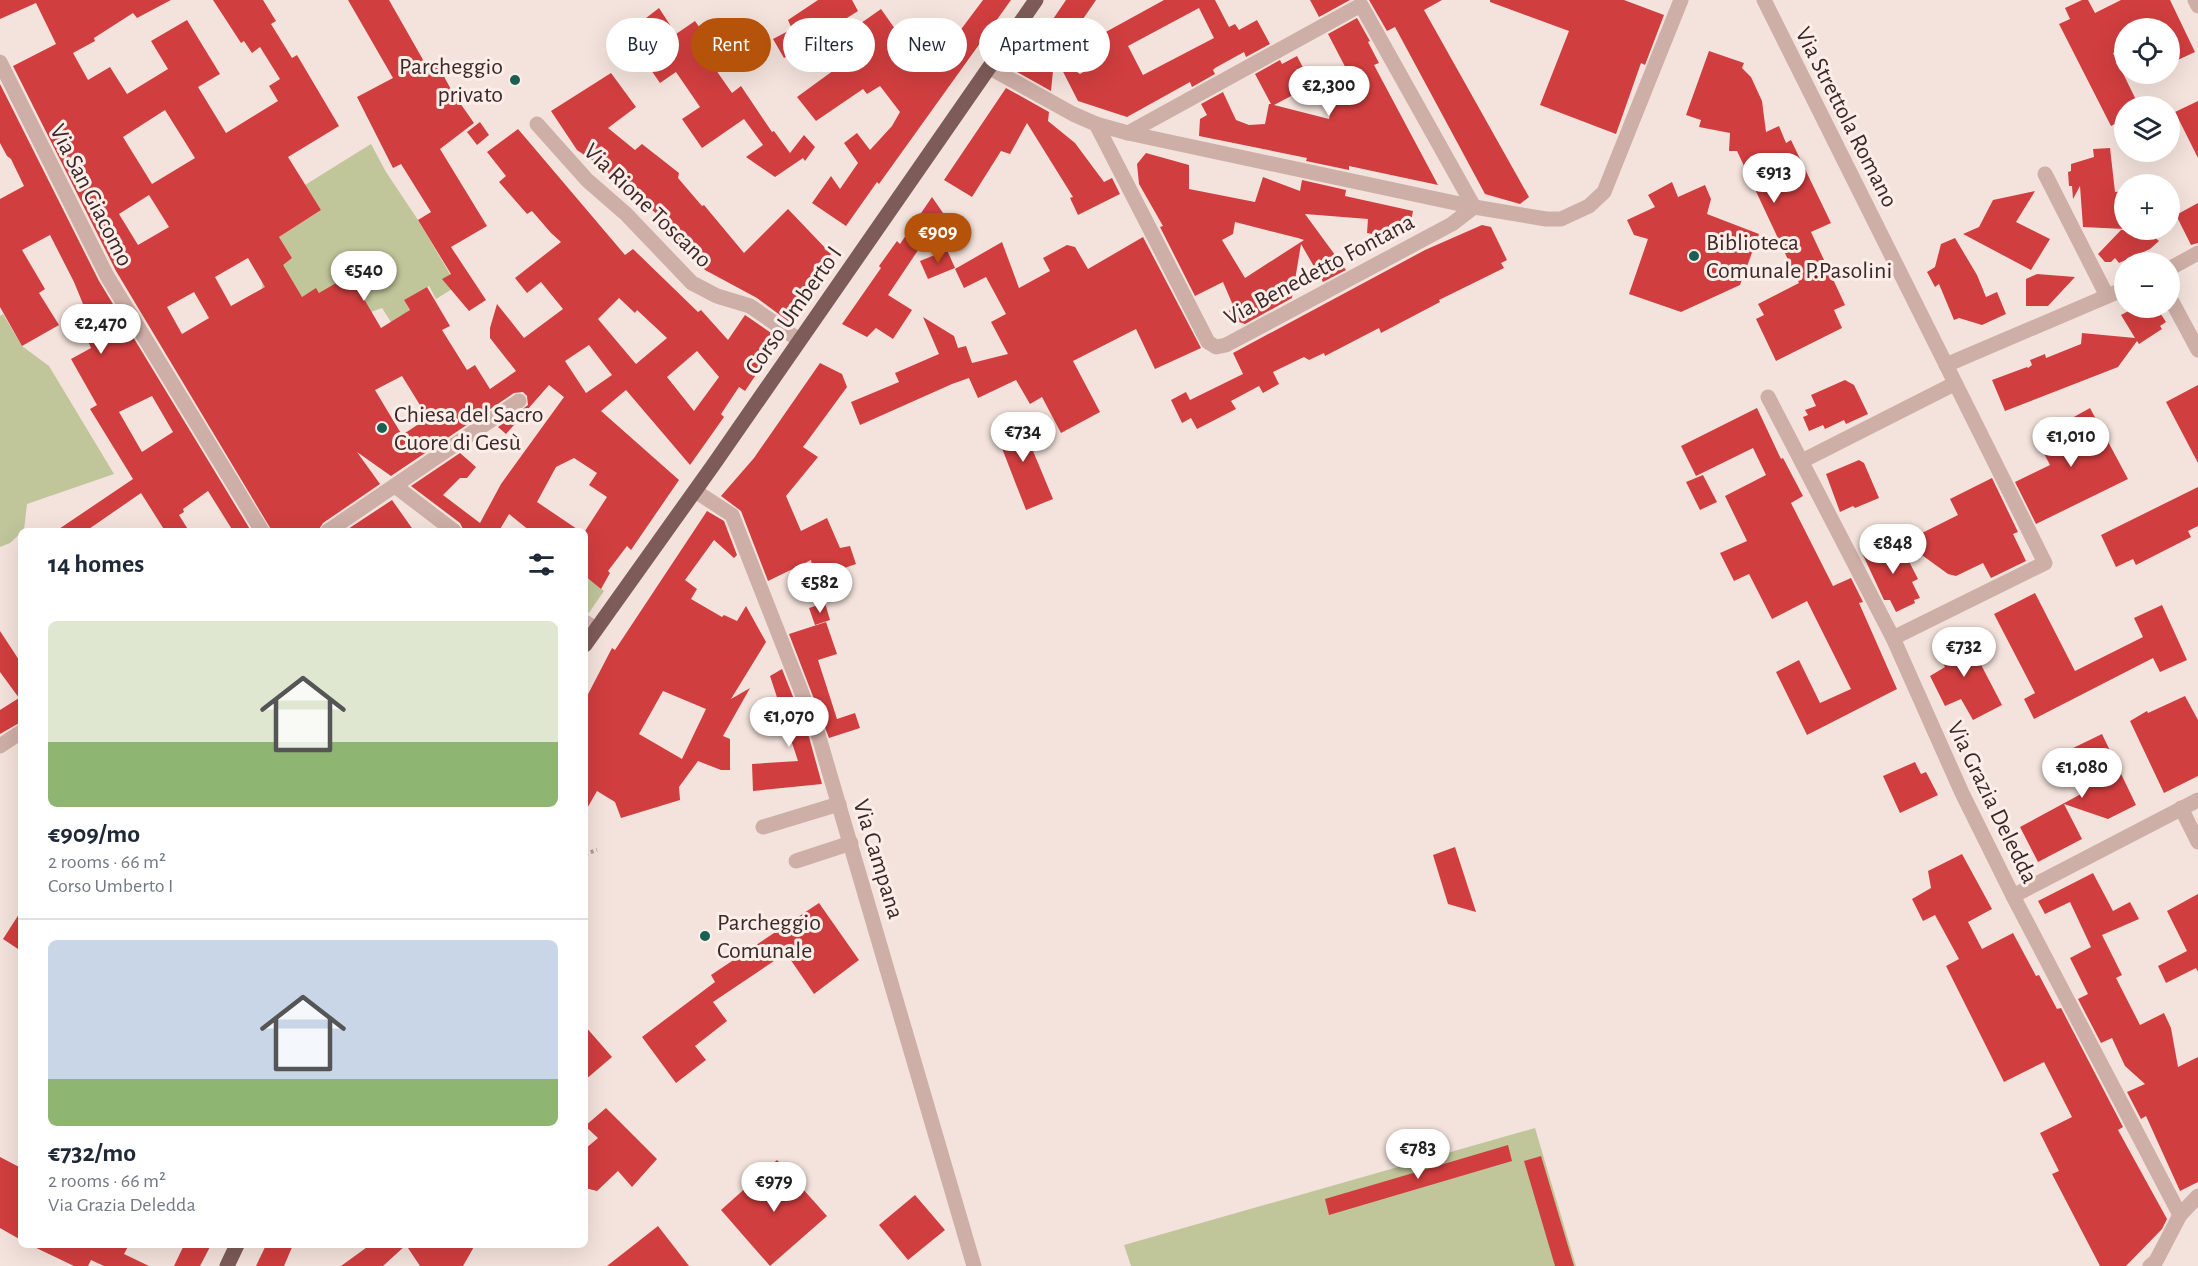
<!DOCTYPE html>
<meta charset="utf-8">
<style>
body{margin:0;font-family:"Alegreya Sans",sans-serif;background:#f6f6f7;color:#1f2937;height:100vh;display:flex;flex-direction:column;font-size:22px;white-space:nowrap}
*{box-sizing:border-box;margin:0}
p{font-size:20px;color:#747a83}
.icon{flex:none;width:33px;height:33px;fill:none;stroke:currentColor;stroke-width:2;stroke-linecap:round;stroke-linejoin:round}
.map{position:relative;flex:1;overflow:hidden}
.drawer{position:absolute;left:18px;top:528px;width:570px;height:720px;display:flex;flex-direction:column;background:#fff;border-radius:9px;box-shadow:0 6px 24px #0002}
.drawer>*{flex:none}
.guide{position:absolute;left:606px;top:18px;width:570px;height:54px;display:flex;gap:12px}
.buttons{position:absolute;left:2114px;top:18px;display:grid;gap:12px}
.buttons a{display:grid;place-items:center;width:66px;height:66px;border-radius:50%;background:#fff;box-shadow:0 6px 24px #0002;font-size:30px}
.price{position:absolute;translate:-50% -51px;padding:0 14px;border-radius:21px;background:#fff;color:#222;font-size:20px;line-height:39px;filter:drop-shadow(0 2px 3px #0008)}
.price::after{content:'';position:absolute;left:50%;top:36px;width:18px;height:14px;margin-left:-9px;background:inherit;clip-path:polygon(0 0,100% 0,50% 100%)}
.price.selected{background:#b45309;color:#fff}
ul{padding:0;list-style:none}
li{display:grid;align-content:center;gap:12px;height:318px;padding:0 30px}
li+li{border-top:2px solid #e0e1e3}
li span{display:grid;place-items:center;height:186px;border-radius:9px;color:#555}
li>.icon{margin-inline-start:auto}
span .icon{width:108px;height:108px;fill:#fffc;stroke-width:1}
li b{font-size:26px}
h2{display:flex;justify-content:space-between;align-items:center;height:72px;padding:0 30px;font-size:26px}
.chip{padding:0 21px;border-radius:27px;background:#fff;box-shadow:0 6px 24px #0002;font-size:21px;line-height:54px}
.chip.selected{background:#b45309;color:#fff}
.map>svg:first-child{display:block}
</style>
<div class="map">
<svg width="2198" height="1266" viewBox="0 0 2198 1266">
<rect width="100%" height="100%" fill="#f4e3dc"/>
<g fill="#c1c59a">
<path d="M371,144l15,28 32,48 39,66 -21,13 -7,-13 -25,14 22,39 -35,-17 -9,-14 -11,4 -52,-19 -3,-4 -14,8 -40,-8 1,-12 29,-19 -13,-21 42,-27 -16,-25z"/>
<path d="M3,314l19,32 27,20 65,108 -87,30 -3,26 -14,13 -10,4v-231z"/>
<path d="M585,576l19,15 -18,26h-1z"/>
<path d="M1535,1128l41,138h-445l-7,-21z"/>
</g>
<g fill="#d13e3f" fill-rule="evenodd">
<path d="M0,0h171l-34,18 -4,-5 -39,25 1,3 -22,12 15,27 22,-13 17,27 41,-25 -17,-28 36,-21 33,54 -22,13 28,46 52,-32 -9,-15 11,-7 -20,-32 -8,6 -8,-12 -3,2 -28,-43h50l13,21 -5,3 21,34 5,-3 42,71 -51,31 33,53 -42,27 13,21 -9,7 19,32 14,-9 3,5 31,-18 31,53 29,-18 -6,-10 23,-13 23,39 -8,4 25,40 8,-5 15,24 26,-18 -26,-33v-10l7,-24 27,34 39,-29 -22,-27 -14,11 -12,-15 46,-36 -10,-9 -19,-22 -5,3 -28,-32 7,-6 -19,-24 31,-23 107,126 8,-6 65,63 3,-2 27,30 17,-25 35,24 -35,52 -6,-4 -18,27 3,3 -34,48 -64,-75 -25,21 78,69 -48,70 -4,-4 -19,25 2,2 -9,16 -16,-13v-45l22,-34 -18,-12 8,-12 -23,-15 -18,9 -19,35 43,29h-50l-21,-17 -10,17h-35l-4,-8 -49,-37 49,-33 16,14 -9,11h-7l-17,17 37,28 21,-39 63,-87 -15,-12 -43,49 -8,-7 30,-22 -1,-9 -4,-4 -9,1 -123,83 -34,-24 23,32 -57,39 -5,8h-46l-156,-260 -103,-205 43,-22 -20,-41 -36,16zM165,110l30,48 -43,26 -29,-47zM149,195l20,32 -31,18 -19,-31zM248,258l17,29 -34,19 -16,-29zM194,292l15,26 -27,16 -15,-27zM619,298l16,15 2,-3 30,28 -31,26 -38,-45zM589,345l23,30 -26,18 -21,-32zM697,351l22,26 -25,34 -27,-34zM402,376l26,42 -26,17 -27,-45z"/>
<path d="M348,0h41l37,65 9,-5 18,33 21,30 -34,26 47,77 -36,21 35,53 -17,11 -27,-32 9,-5 -33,-54 13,-8 -30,-48 -8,4 -36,-71 36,-19z"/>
<path d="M818,0h34l6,11 -74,47 -11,-19 19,-10 -4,-9z"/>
<path d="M983,0h28l-132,184 -2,-2 -31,44 -34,-23 19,-27 9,13 18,-26 -14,-20 13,-10 13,17 22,-24 8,-14 -20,-26 -13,8 -4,-5 -47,32 -19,-24 70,-51 -13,-18 27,-19 38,54 21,-35 16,8z"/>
<path d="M1066,0h30l-35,51h-6l-4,40 -34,-19z"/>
<path d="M1164,0h51l14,27 6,-3 4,6 18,-10 13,24 -24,13 -2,-5 -29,16 -2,2 2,4 -23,13 -2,-5 -63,35 -49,-16 -22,-43 24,16 20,-12 -7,-23zM1199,8l15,30 -71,37 -15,-29z"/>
<path d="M1310,0h40l-31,17z"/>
<path d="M1369,0h73l-18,10 105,187 -9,7 -35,-10 -90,-167 -8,4z"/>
<path d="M1490,0h134l40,15 -19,50 -4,-2 -25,71 -76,-29 29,-74 -79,-29z"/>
<path d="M2082,0h6l7,13 26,-13h49l25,52 -26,12v-36h-45v20l-11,5 26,53h-15v13l-13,7 -52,-102 11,-5 -5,-11z"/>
<path d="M659,8l17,26 19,-13 16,23 -9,6 30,43 9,-7 31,46 2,-1 16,22 14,-18 11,12 -10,14 -2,-3 -28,19 -29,-20 17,-12 -19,-26 -42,29 -20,-29 18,-12 -24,-35 -16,11 -18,-26 21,-14 -17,-25z"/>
<path d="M1357,18l13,23 -2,1 11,21 -5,2 64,120 -89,-19v4l-43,-9 1,-3 -108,-22 1,-17 7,-4 -6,-11 22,-12 13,28 13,5 16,-1 4,-20h2l-16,-30 25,-14 2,4 15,-8 15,29 -38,20 55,14 5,-32 17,-9 -23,-44z"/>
<path d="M1709,51l35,12 -2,5 9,9 11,24 4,31 13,-6 7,17 5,-3 40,83 -20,9 34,73 -11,5 8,18 -66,33 -20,-42 8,-4 -6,-11 41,-21 -62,-132h-8l1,-18 -31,-6 2,-7 -15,-5z"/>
<path d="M611,73l25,34 -28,21 27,22 7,-6 37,29 -1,5 24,28 2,-1 40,48 44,-44 43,45 -43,67 -31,-23 -52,-28 -47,-55 -62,-52 -19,-13 -26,-39z"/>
<path d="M0,84l99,197 152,250h-18l-25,-40 -25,18 1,3 -5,3 10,16h-24l-24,-38 -55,38h-30l77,-52 -43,-70 7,-4 -26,-46 20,-11 -17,-39 9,-5 -9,-22 -24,-47 -28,15 23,39 -6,4 20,32 -37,21 -22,-39v-108l24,-13 -13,-27 -4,-3 -7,-13zM152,396l21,36 -31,20 -23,-40z"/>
<path d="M1006,88l43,24 -1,9 27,22 29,39 8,-4 8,16 -42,21 -8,-17 3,-1 -46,-74 -17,31 -9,-3 -29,46 -28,-17z"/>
<path d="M2198,101v57l-23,-46z"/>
<path d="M480,122l9,13 -12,10 -10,-13z"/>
<path d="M2110,148l5,44 9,-1v38l-41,-2 -3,-41 -7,13 -1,-13h-3l-1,-14 3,-1v-7l23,-7 -1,-8z"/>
<path d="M1146,153l43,12v24l66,13 8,-25 37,14 2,-11 44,10 -1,6 68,15 -3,15 -17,-1 -4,12 -22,-4 1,-14 -63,-5 41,56 -23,12 -22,-38 -9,54 -47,26 -18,-6 5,-15 -9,-21 -28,14 -35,-69 3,-1 -24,-42 -2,-20zM1235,222l63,16 6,2 -59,38 -23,-38 11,-6z"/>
<path d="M1672,182l6,15 27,-12 6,14 -4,15 52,20 -19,51 -59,27 -52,-18 19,-55 -14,-4 -7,-15 28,-13 -7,-12z"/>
<path d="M2035,191l-19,31 34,17 -19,31 -68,-36 16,-7 14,-27z"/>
<path d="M932,197l11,16 -55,82 24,15 -19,29 -17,-11 -9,9 -25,-13 39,-56 -2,-2 18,-25 3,3z"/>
<path d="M2198,203v40l-7,2 -15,-30z"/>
<path d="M1482,225l9,2 16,33 -6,3 3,5 -65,32 1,2 -59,31 -2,-5 -54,28 -1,-3 -15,7 -5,-3 -31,15 6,12 -16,9 -4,-7 -28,15 5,8 -39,20 -6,-11 -9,5 -11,-23 15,-8 4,8 53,-26 -10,-21 192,-103z"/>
<path d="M2121,230h25l13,11 -9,8 -31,14 -4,-5 -4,4h-6l-7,-8z"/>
<path d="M1143,237l58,111 -46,21 -19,-40 -63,32 27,51 -39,21 -19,-36 -12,7 -14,-24 -38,18 -9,-20 -17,6 -92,41 -9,-23 48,-20 -4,-9 44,-19 -16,-37 31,19 4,12 8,-2 6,17 36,-9 -17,-32 15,-8 -20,-37 -22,11 -9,-19 47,-27 17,46 31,-17 -7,-13 24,-13 8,2 13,22z"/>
<path d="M1955,238l22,37 9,22 11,-5 9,22 -24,11 -23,-7 -5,2 -15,-36 -4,3 -8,-15 8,-5 6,-23z"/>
<path d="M947,250l8,18 -27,11 -8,-18z"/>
<path d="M2037,274l38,3 -27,29h-22v-27z"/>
<path d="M2134,308h23l9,14 -6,4 2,3 -23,15 -2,-3 -19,26 -113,44 -13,-31 35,-13 1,1 4,-3 -2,-5 15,-6 1,4 35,-14 1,-11 53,5 -14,-23z"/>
<path d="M820,363l22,11 5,13 -44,60 15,10 -32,39 15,35 26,-13 13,30 10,-2 6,18 -41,14 -4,-18 -43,21 -27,-70 -20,-15 33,-38z"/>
<path d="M1845,380l9,5 14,29 -22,10 -2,-4 -19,9 -2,-4 -14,6 -6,-14 5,-2 -3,-5 11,-4 -5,-11z"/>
<path d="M2198,385v78l-32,-61z"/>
<path d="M1757,408l24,51 2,-1 20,38 -12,7 42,83 18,-8 12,24 -4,1 38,86 -90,46 -31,-63 23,-12 21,43 31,-14 -44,-88 -35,18 -23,-45 -15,7 -14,-28 27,-12 -22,-45 41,-21 -13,-27 -57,28 -15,-30z"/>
<path d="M2090,408l38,71 -92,45 -21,-42 35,-17 -14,-27z"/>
<path d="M1018,415l35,84 -27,11 -33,-85z"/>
<path d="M1859,460l5,3 15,35 -24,10 -2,-2 -13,6 -14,-38z"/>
<path d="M1703,475l14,27 -17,8 -14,-28z"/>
<path d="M1992,478l26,54 -5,2 13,27 -35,17 -8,-15 -27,13 -8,-2 -44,-32 54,-27 -8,-16z"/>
<path d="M2198,487v39l-10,5 3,6 -55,28 -3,-6 -17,8 -15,-32z"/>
<path d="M392,500l22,31h-69z"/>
<path d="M707,511l17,10 13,34 -3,3 -20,-18 -29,40 12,9 -6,10 31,18 2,-2 13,6 9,-15 20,36 -35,57 19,-11 -27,48 7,3v31h-9l-23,-9 -19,26 1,13 -59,18 -6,-16 -18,-11 -12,21v-112l27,-52 3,2zM663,691l43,18 -24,50 -43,-25z"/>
<path d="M1895,541l2,4 3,-1 18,35 -6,3 8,16 -6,2 1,3 -19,9 -6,-12h-6l-21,-45z"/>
<path d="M2035,593l40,78 68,-34 -9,-19 28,-13 25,55 -27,12 -7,-14 -119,61 -10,-20 11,-6 -41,-79z"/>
<path d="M825,603l5,17 -15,5 -6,-17z"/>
<path d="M826,622l11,32 -19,6 19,59 18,-6 5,15 -31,10 -40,-104z"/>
<path d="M0,631l21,32v59l-21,12v-24l19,-12 -19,-26z"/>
<path d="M1964,632l38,73 -29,15 -12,-21 -16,7 -15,-30 15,-9 -10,-20z"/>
<path d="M782,669l27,68 13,47 -69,7 -1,-27 46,-3 -28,-85z"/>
<path d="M2185,696l13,24v56l-34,17 -34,-72 17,-10 1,2z"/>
<path d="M2102,734l34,71 -28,14 -44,-15 18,35 -44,23 -18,-35 61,-33 -12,-23 3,-3 -5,-10 4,-9z"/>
<path d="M1915,762l6,12 5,-2 12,23 -38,18 -17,-37z"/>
<path d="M1455,847l21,65 -28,-8 -15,-49z"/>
<path d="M1962,854l30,55 -24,13 14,27 31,-16 23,43 3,-1 18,34 4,-1 62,119 -5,3 49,89 -5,10 -36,37h-26l-48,-92 7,-3 -19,-38 32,-16 -28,-55 -40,20 -58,-116 13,-7 -24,-44 -12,6 -11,-22 19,-11 -3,-17z"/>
<path d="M2093,873l20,38 17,-9 9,17 -37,16 20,40 -6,3 24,47 24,-12 7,15 7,39 20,-10v125l-18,9 -34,-75 -5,3 -14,-27 18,-8 -20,-18 -13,-28 -11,5 -23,-44 10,-5 -18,-36 21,-11 -21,-45 -25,12 -7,-13z"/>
<path d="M2198,894v78l-2,-4 -30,15 -8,-17 29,-15 -20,-40z"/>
<path d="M819,903l40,57 -45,34 -28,-41 -73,49 14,19 -32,25 11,14 -30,23 -34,-46 73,-55 -4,-7z"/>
<path d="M21,911v40l-18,-12z"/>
<path d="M585,1026l27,31 -27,23z"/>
<path d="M606,1108l51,51 -25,28 -14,-16 -21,20 -12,-3v-39l13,-11 -13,-12z"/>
<path d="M1508,1145l4,16 -183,54 -4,-16z"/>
<path d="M1541,1156l33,110h-19l-31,-105z"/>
<path d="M0,1157l21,11v72l-21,-12z"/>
<path d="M777,1160l50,56 -57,50 -49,-56z"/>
<path d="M915,1195l30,35 -37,30 -29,-35z"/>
<path d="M658,1226l31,40h-82z"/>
<path d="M30,1245h99l-5,9 25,12h-45l-13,-6 -3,6h-14z"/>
<path d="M184,1245h27l-11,21h-26z"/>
<path d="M266,1245h27l-9,21h-28z"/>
<path d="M370,1245h105l-12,21h-43l-14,-21 -23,21h-42z"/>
</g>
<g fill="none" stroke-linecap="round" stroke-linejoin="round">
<path stroke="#ba9890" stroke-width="4" stroke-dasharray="3 3" stroke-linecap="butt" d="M585,854l12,-4"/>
<g stroke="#ceafa7" stroke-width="15">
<path d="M1764,0l281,563 -152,75"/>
<path d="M2195,0l3,6"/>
<path d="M0,62l107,214 155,255"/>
<path d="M990,68l83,46 23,10 32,9 346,74 72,12h15l28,-13 15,-14 77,-192"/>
<path d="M537,124l50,56 39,34 66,69 25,13 33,10 49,34"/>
<path d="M1096,124l112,218 8,5 10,-2 226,-121 22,-17"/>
<path d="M1128,133l233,-128 113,202"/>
<path d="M2045,174l62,122"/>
<path d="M2169,269l29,-16"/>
<path d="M2169,296l29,54"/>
<path d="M1946,365l178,-76"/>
<path d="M1768,397l125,241 69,155 51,103 167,319"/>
<path d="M1802,461l152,-77"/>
<path d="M395,486l59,45"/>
<path d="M695,491l37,24 86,219 156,532"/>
<path d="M328,531l191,-130"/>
<path d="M585,622l11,7"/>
<path d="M0,746l21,-14"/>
<path d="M2181,808l17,34"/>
<path d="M763,827l76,-23"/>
<path d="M796,861l55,-18"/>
<path d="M2013,896l185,-96"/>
<path d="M2150,1266l6,-5 24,-46 18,-19"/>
</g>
<g stroke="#7d5b58" stroke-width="15">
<path d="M585,645l129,-181 322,-464"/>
<path d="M227,1266l10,-21"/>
</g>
</g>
<g fill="#195f52" stroke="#fbeee9" stroke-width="2">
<circle cx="515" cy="80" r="6"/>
<circle cx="1694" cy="256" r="6"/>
<circle cx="382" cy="428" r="6"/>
<circle cx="705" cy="936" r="6"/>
</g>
<g text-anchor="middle" stroke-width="6" stroke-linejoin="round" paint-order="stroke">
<g font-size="24" fill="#3a2928" stroke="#fbeee9" text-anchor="start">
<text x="503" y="74" text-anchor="end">Parcheggio<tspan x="503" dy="28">privato</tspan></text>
<text x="1706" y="250">Biblioteca<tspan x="1706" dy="28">Comunale P.Pasolini</tspan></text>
<text x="394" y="422">Chiesa del Sacro<tspan x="394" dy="28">Cuore di Gesù</tspan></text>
<text x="717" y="930">Parcheggio<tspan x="717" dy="28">Comunale</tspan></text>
</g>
<g font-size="24" fill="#3a2928" stroke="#fbeee9">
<text transform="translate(1847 117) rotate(63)" y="8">Via Strettola Romano</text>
<text transform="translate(92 195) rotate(63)" y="8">Via San Giacomo</text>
<text transform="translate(648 205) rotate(44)" y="8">Via Rione Toscano</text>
<text transform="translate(1319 269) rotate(-28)" y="8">Via Benedetto Fontana</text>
<text transform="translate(793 310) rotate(-55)" y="8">Corso Umberto I</text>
<text transform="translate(1993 802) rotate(64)" y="8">Via Grazia Deledda</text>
<text transform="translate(879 859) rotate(73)" y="8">Via Campana</text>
</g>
</g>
</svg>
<div class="buttons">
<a><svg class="icon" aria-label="locate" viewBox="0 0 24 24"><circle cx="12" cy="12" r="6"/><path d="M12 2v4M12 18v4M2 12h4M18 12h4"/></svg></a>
<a><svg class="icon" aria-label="layers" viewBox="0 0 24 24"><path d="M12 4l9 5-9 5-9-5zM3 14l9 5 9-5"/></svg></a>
<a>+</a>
<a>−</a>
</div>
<b class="price" style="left:1329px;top:117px">€2,300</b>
<b class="price" style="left:1774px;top:204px">€913</b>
<b class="price selected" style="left:938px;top:264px">€909</b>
<b class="price" style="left:364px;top:302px">€540</b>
<b class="price" style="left:101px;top:355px">€2,470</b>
<b class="price" style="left:1023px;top:463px">€734</b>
<b class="price" style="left:2071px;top:468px">€1,010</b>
<b class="price" style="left:1893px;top:575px">€848</b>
<b class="price" style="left:820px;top:614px">€582</b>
<b class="price" style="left:1964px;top:678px">€732</b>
<b class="price" style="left:789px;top:748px">€1,070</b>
<b class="price" style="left:2082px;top:799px">€1,080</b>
<b class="price" style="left:1418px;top:1180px">€783</b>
<b class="price" style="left:774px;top:1213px">€979</b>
<div class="guide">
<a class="chip">Buy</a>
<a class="chip selected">Rent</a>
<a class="chip">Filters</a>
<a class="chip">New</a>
<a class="chip">Apartment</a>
</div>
<section class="drawer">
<h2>14 homes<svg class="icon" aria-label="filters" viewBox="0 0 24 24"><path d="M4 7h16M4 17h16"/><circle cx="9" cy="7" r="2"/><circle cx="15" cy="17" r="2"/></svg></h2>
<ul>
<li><span style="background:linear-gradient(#dfe7d0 65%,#8fb573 0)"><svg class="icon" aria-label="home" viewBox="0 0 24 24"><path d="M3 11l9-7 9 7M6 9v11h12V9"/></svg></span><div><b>€909/mo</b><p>2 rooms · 66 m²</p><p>Corso Umberto I</p></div></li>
<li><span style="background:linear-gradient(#c9d6e8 75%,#8fb573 0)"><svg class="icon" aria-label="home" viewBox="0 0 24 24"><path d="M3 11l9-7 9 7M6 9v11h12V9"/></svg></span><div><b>€732/mo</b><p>2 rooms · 66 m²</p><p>Via Grazia Deledda</p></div></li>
</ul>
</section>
</div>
